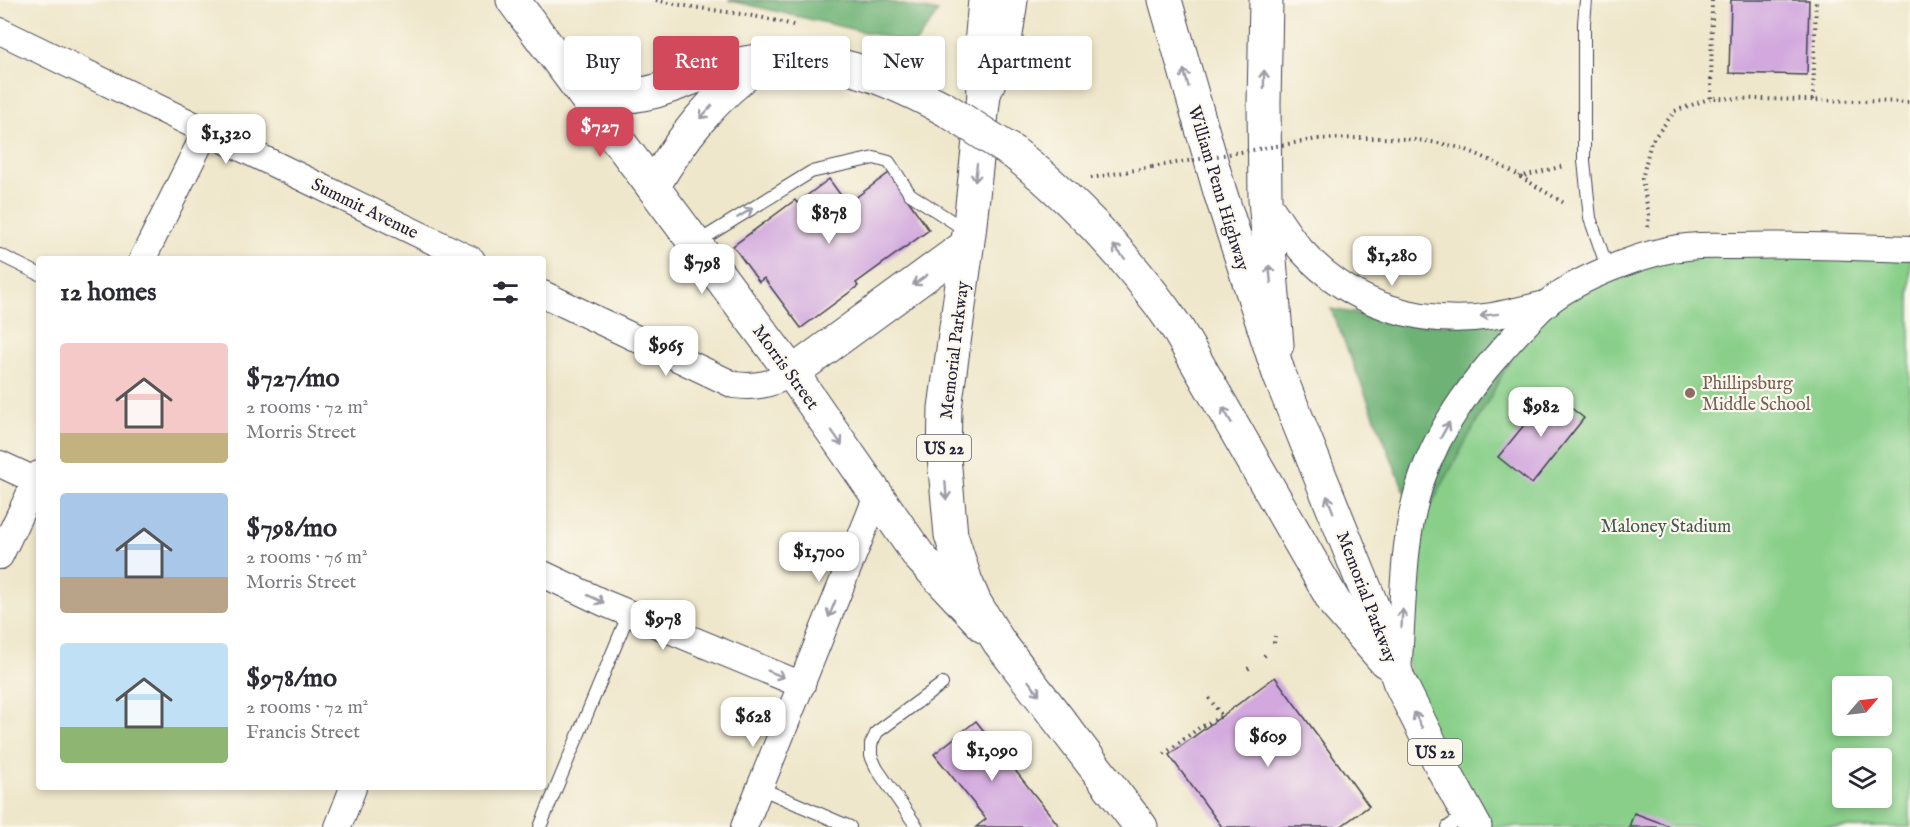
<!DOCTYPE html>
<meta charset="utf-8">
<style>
body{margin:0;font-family:"IM FELL English",serif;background:#f2f2f3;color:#2b2b33;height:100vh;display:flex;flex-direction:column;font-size:22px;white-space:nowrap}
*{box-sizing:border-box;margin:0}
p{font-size:20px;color:#7c7c81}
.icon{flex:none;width:33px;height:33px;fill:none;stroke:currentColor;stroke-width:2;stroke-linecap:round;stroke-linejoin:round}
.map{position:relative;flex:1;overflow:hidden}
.sheet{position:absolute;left:36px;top:256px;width:510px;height:534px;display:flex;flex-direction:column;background:#fff;border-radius:6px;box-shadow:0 3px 9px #0003}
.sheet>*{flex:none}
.banner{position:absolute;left:564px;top:36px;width:570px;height:54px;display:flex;gap:12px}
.needle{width:39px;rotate:62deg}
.buttons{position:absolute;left:1832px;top:676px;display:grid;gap:12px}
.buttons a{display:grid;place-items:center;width:60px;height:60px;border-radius:6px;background:#fff;box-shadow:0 3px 9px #0003;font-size:30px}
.price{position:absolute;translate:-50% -51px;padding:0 14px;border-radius:12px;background:#fff;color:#222;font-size:20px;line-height:39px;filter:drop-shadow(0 2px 3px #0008)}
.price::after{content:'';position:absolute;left:50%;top:36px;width:18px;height:14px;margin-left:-9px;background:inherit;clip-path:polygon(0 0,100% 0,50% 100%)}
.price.current{background:#d1495b;color:#fff}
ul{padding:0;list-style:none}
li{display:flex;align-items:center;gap:18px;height:150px;padding:0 24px}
li span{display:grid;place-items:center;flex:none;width:168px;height:120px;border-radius:6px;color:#555}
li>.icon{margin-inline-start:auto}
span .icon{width:72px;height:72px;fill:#fffc;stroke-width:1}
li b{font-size:26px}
h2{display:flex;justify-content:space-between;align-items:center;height:72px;padding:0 24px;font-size:26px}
.tag{padding:0 21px;border-radius:6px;background:#fff;box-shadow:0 3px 9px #0003;font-size:21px;line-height:54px}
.tag.current{background:#d1495b;color:#fff}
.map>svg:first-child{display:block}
</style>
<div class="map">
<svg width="1910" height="827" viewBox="0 0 1910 827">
<rect width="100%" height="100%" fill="#fbf7ec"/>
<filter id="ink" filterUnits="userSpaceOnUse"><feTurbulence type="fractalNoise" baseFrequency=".0167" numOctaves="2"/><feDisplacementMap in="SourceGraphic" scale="12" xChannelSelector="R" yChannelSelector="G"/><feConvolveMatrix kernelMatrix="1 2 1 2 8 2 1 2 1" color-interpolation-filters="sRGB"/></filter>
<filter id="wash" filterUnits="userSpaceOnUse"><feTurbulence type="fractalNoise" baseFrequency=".008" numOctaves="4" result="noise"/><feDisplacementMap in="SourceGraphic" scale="24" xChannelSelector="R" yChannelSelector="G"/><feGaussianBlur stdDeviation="1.35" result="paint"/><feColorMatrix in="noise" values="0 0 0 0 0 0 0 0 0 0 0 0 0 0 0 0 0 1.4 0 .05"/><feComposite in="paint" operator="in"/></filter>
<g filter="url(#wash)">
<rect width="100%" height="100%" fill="#efe7cb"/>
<path fill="#89cf8a" stroke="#567862" stroke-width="1.5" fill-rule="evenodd" d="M1910,249v578h-435l-57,-106 -16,-98 12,-115 132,-204 100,-49zM1842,687h39v39h-39zM1842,759h39v39h-39z"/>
<g fill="#6eb276" stroke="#486a58" stroke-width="1.5">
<path d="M728,0h152l58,12 -23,32z"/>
<path d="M1331,309l88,16 113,-5 -113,207z"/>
</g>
<g id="blocks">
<g fill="#d2a8de">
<path d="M1731,0h78l-2,75 -78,-2z"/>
<path d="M889,173l40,57 -73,53 2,3 -57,42 -37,-50 -5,4 -26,-36 62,-46 2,3 32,-24 18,25z"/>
<path d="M1551,392l33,26 -52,66 -34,-27z"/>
<path d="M1275,677l94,129 -29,21h-118l-53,-72z"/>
<path d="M976,721l84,106h-84l10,-8 -52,-65z"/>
<path d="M1634,813l38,14h-43z"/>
</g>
</g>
</g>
<g filter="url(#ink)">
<use href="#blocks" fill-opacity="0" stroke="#414051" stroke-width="1.5"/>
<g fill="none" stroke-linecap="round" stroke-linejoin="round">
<defs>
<g id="lane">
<path d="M1586,0l-2,23v138l6,57 18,52"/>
<path d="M696,243l115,-71 63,-14 15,4 21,32 57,37"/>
<path d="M0,255l39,19"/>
<path d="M760,788l90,39"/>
<path d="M540,827l89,-214"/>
<path d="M917,827l-40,-58 -6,-13v-12l6,-12 65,-48"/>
<path d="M1448,827l18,-13"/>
</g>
<g id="street">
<path d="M0,31l472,229"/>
<path d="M1265,199c12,17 23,36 37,52 49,54 119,76 190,65 18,-3 36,-8 54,-12"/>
<path d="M142,260l64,-129"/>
<path d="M543,294l191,91c22,3 39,-1 58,-12"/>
<path d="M0,464l39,18"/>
<path d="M0,556l39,-82"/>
<path d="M543,574l61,29 198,82"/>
<path d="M1398,670c6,-63 3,-129 23,-189 19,-58 58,-107 99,-151 9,-8 16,-18 26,-26 31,-26 101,-53 141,-57 17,-2 34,-1 50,-1 58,-2 116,1 173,3"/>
<path d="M338,827l15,-39"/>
<path d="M744,827l133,-331"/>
</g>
<path id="secondary" d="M513,0l279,373 127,183 66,71"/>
<g id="primary">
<path d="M1266,0l-2,103 1,96 12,146"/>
<path d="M984,94l21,-52 6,-42"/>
</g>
<g id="highway">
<path d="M985,0l-4,45 3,49 -15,139 -24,175 -1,49 7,78 15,47 9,21 24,39 142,185"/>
<path d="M1165,0l55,192 59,182 104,259 16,48 43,86 33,60"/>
<path d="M588,100c23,-2 46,-3 68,-9 24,-7 46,-18 70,-24 82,-21 147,3 219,42"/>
<path d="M1014,153c64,50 117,108 163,175l159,277 49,56"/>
<path d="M653,187c28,-48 60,-91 107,-123"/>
<path d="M792,373l175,-128"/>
</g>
</defs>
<use href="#lane" stroke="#414051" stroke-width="14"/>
<use href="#street" stroke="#414051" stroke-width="28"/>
<use href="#secondary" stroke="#414051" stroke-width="35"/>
<use href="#primary" stroke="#414051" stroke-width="35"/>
<use href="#highway" stroke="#414051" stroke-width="35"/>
<g stroke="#414051" stroke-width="4" stroke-dasharray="1.5 4.5" stroke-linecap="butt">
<path d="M656,0c46,11 94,12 140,26"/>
<path d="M1711,98l1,-98"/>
<path d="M1813,100l3,-100"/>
<path d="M1318,139c47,-1 96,-4 142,9 36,11 74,38 106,56"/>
<path d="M1519,177l45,-11"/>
<path d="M1091,178l61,-11"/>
<path d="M1648,227l1,-12 -7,-36 9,-37 24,-31 36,-13 199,4"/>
<path d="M1274,643l1,-7"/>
<path d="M1264,656l4,-4"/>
<path d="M1248,669l4,-4"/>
<path d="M1164,754l35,-26 23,-12 -13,-18"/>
</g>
<use href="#lane" stroke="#fff" stroke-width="12"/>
<use href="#street" stroke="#fff" stroke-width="26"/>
<use href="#secondary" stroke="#fff" stroke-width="33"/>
<use href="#primary" stroke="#fff" stroke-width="33"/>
<use href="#highway" stroke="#fff" stroke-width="33"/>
<defs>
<path id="highway-bridge" d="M945,109l69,44"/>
</defs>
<use href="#highway-bridge" stroke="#414051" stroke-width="35" stroke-linecap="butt"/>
<path stroke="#414051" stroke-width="4" stroke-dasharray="1.5 4.5" stroke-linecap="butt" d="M1152,167l166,-28"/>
<use href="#highway-bridge" stroke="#fff" stroke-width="33"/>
</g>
<defs><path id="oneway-shaft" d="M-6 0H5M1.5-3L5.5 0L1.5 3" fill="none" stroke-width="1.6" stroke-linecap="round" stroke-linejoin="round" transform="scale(1.5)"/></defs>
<g stroke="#9c9ca7">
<use href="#oneway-shaft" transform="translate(1186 78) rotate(-106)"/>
<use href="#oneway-shaft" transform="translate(1264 79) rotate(-89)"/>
<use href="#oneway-shaft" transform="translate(706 112) rotate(133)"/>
<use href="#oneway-shaft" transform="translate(976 173) rotate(96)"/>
<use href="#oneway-shaft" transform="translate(745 213) rotate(-32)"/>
<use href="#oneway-shaft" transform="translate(1119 252) rotate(-131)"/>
<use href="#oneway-shaft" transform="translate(1270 274) rotate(-95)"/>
<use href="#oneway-shaft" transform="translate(920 280) rotate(144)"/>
<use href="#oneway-shaft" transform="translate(1489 315) rotate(173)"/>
<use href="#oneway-shaft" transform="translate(1227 415) rotate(-120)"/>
<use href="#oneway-shaft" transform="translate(1445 430) rotate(-61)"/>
<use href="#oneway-shaft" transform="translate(837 438) rotate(55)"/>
<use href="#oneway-shaft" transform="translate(946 491) rotate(86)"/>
<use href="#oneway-shaft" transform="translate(1330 504) rotate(-111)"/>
<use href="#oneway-shaft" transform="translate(596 599) rotate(25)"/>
<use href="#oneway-shaft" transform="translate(832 609) rotate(112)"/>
<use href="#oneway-shaft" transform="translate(1402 618) rotate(-87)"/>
<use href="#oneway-shaft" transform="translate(776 674) rotate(22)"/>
<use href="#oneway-shaft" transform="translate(1034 688) rotate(52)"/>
<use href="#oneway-shaft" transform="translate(1418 720) rotate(-117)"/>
</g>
</g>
<circle fill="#8d6e63" stroke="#fbf7ec" stroke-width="2" cx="1690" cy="393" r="6"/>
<g text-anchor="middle" stroke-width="4.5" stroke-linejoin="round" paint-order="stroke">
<g fill="#fbf7ec" stroke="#636270" stroke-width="1.5">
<rect x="917" y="435" width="54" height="26" rx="4.5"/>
<rect x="1408" y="739" width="54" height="26" rx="4.5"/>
</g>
<g font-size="16" font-weight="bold" fill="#22223b">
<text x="944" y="454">US 22</text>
<text x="1435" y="758">US 22</text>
</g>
<g font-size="18" fill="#22223b" stroke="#fbf7ec">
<text transform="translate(1219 188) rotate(73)" y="6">William Penn Highway</text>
<text transform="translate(365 208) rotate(26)" y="6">Summit Avenue</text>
<text transform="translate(954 350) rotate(-83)" y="6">Memorial Parkway</text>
<text transform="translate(786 367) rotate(54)" y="6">Morris Street</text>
<text transform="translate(1367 597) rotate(69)" y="6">Memorial Parkway</text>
</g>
<g font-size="18" fill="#785e54" stroke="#fbf7ec" text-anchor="start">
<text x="1702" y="389">Phillipsburg<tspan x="1702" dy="21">Middle School</tspan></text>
</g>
<g font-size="18" fill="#415653" stroke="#fbf7ec">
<text x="1666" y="532">Maloney Stadium</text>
</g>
</g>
</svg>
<div class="buttons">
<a><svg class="needle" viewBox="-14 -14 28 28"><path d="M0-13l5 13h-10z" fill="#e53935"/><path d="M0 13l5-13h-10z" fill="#7c7c81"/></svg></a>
<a><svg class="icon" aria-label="layers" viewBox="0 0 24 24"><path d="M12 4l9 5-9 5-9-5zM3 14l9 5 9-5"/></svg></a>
</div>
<b class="price current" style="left:600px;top:158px">$727</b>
<b class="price" style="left:226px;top:165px">$1,320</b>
<b class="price" style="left:829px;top:245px">$878</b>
<b class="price" style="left:1392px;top:287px">$1,280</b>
<b class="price" style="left:702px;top:295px">$798</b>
<b class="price" style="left:666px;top:377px">$965</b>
<b class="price" style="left:1541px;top:438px">$982</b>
<b class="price" style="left:819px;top:583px">$1,700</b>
<b class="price" style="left:663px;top:651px">$978</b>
<b class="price" style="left:753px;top:748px">$628</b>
<b class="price" style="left:1268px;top:768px">$609</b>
<b class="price" style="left:992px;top:782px">$1,090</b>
<div class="banner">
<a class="tag">Buy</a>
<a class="tag current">Rent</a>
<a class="tag">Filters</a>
<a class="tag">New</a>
<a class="tag">Apartment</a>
</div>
<section class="sheet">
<h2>12 homes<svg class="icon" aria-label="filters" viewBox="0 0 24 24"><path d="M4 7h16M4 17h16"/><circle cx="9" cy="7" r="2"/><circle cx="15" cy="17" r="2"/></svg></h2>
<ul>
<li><span style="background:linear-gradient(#f6c9c9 75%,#c2b280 0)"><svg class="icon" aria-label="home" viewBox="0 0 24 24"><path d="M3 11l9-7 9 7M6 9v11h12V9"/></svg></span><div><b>$727/mo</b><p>2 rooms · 72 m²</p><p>Morris Street</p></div></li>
<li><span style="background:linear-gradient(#a9c7e8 70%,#b9a48a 0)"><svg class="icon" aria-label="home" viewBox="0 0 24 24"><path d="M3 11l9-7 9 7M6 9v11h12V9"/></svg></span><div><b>$798/mo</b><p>2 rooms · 76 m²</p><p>Morris Street</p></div></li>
<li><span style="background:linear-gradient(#bfe0f5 70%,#8fb573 0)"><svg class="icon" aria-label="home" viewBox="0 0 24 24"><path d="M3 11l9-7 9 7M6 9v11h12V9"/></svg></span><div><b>$978/mo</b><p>2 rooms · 72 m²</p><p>Francis Street</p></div></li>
</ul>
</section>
</div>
